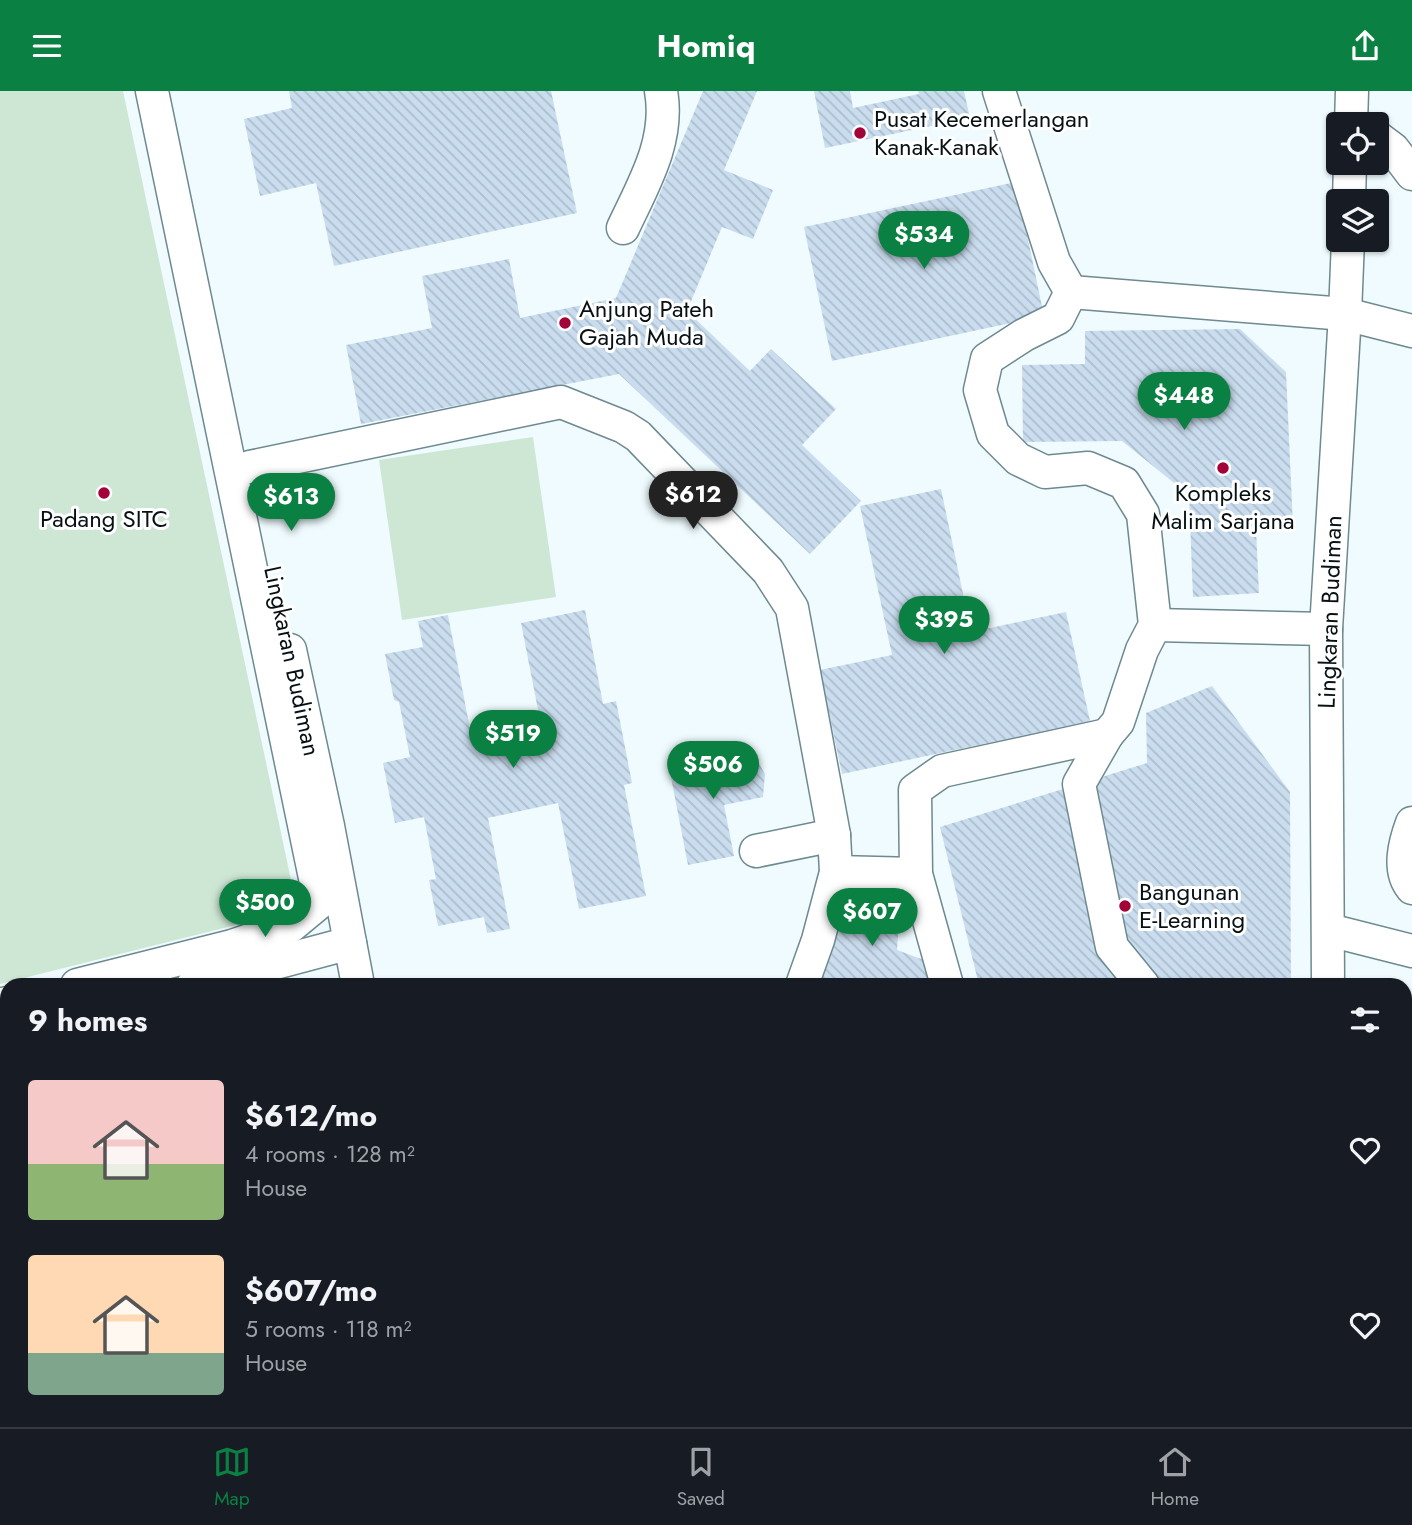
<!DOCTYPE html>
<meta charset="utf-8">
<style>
body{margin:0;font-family:Jost,sans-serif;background:#242831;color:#f1f3f6;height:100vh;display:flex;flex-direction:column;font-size:26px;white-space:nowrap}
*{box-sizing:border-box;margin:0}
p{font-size:23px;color:#9ea1a6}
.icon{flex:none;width:38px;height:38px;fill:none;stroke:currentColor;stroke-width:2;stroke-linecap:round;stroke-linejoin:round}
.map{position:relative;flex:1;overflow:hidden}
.side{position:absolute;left:0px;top:887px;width:1412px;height:450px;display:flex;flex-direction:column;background:#171b24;border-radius:21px 21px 0 0;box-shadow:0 2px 5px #0004}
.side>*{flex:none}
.buttons{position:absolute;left:1326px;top:21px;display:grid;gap:14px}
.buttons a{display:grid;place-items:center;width:63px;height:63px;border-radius:7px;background:#171b24;box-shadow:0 2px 5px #0004;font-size:35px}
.price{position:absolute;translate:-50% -60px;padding:0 16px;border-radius:24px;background:#0b8043;color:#fff;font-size:23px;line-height:46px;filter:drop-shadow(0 2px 4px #0008)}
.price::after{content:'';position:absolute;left:50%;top:42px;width:21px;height:16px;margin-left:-10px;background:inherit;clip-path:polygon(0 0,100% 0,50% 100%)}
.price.on{background:#222;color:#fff}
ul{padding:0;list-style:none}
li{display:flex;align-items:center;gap:21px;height:175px;padding:0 28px}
li span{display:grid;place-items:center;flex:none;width:196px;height:140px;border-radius:7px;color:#555}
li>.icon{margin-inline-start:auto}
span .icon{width:84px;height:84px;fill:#fffc;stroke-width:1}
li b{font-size:30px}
h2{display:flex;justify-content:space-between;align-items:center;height:84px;padding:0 28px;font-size:30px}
header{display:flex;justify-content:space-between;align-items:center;height:91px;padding:0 28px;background:#0b8043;color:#fff;font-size:32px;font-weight:700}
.tab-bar{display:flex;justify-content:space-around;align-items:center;height:98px;border-top:2px solid #363941;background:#171b24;font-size:19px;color:#9ea1a6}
.tab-bar a{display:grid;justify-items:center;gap:4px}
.tab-bar .on{color:#0b8043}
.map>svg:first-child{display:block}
</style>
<header><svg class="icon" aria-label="menu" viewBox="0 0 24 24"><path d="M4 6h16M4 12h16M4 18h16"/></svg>Homiq<svg class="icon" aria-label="share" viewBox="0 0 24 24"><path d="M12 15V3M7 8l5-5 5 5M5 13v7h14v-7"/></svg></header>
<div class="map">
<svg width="1412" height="1336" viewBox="0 0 1412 1336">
<defs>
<pattern id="building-back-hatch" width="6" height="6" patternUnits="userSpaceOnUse" patternTransform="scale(1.75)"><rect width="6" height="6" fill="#caddef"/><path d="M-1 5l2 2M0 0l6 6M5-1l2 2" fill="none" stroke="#acbdcc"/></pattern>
</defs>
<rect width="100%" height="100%" fill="#effbfe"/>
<g fill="#cee7d5">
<path d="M0,0h123l171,803 -42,27 -252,63z"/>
<path d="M533,346l23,160 -154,23 -23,-160z"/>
</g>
<g fill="url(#building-back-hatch)">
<path d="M289,0h262l26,122 -243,53 -18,-83 -56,13 -16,-77 48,-11z"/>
<path d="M703,0h54l-33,79 49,20 -20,49 -31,-12 -35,84 63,60 21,-22 65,60 -34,36 59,56 -51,53 -191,-180 -258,50 -15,-79 86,-17 -10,-52 87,-17 11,59 96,-20z"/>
<path d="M814,0h36l3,17 66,-14 -1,-3h46l6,27 -145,30z"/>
<path d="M1016,91l28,134 -212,45 -28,-134z"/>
<path d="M1240,238l46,43 7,155 -37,2 3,64 -66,4 -4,-102 -67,-54 -99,1 -1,-77 63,-1v-33z"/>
<path d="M941,398l30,143 95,-20 24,109 -248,53 -22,-104 72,-15 -32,-149z"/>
<path d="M585,519l18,94 13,-3 16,82 -8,2 22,111 -67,13 -21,-106 -70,15 22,111 -23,4 -3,-16 -46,9 -9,-46 7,-1 -12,-62 -29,6 -12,-60 27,-6 -11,-55 -5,-2 -9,-46 38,-7 -5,-26 30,-6 23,119 69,-14 -19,-97z"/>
<path d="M1212,595l78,106 1,193h-312l-39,-158 207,-64 -1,-50z"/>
<path d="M751,659l14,24 -2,23 -39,8 10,51 -46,9 -19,-98z"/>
<path d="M852,798l48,14 -3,47 43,16 -7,19h-117z"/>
<path d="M7,994v143l-7,2v-144z"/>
<path d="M111,1330h87l1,6h-86z"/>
<path d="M553,1330h302l1,6h-302z"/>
<path d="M1069,1330h127l2,6h-151z"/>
</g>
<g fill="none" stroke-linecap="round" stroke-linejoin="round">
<defs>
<g id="minor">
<path d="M999,0l55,171 17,30 274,22 67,17"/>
<path d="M1351,33l1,-33"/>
<path d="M1377,46l16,12 19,25"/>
<path d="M1349,110l1,-38"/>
<path d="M623,137c20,-43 47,-87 38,-137"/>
<path d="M1071,201l-13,26 -34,17 -37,24 -7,31 13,44 25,25 27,13 43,-4 36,15 19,31 12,111 -13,25 -24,72 -11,13 -28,49 33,163 31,38"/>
<path d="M250,376l311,-65 63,25 14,9 130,135 24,37 42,227 2,37 -18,68 -16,45"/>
<path d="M1155,534l171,4"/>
<path d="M290,559l38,176 30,159"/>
<path d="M1412,732c-7,19 -15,47 0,65"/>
<path d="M756,760l78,-16"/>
<path d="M836,781l80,2"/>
<path d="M1329,839l83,21"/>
<path d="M77,894l155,-39 59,-20 29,-24 -168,-811"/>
<path d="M193,894l157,-42"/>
<path d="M947,894l-31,-111 -1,-84 27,-19 165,-36"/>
<path d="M1328,894l-2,-356 19,-315 3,-74"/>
<path d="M0,914l7,-2"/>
<path d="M0,947l7,-2"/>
<path d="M81,1330l1,6"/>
<path d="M442,1330l1,6"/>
<path d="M875,1330l1,6"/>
<path d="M1336,1330v6"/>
<path d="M3,1336l18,-6"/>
</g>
</defs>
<use href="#minor" stroke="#6e8990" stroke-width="35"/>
<use href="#minor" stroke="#fff" stroke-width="32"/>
</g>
<g fill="#a20339" stroke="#fff" stroke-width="2.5">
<circle cx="860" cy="42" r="7"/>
<circle cx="565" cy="232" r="7"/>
<circle cx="1223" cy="377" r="7"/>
<circle cx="104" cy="402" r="7"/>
<circle cx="1125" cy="815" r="7"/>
</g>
<g text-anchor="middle" stroke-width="6" stroke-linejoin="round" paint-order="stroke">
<g font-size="24" fill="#071114" stroke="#fff" text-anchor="start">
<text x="874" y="36">Pusat Kecemerlangan<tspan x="874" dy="28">Kanak-Kanak</tspan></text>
<text x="579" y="226">Anjung Pateh<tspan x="579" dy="28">Gajah Muda</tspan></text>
<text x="1223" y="410" text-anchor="middle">Kompleks<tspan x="1223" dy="28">Malim Sarjana</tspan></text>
<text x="104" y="436" text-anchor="middle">Padang SITC</text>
<text x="1139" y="809">Bangunan<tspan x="1139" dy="28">E-Learning</tspan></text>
</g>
<g font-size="24" fill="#071114" stroke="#fff">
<text transform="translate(1330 521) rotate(-88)" y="8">Lingkaran Budiman</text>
<text transform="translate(292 570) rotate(78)" y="8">Lingkaran Budiman</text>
</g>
</g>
</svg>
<div class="buttons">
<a><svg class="icon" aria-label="locate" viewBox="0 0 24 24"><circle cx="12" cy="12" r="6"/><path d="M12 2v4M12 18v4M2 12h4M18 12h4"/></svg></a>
<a><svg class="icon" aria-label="layers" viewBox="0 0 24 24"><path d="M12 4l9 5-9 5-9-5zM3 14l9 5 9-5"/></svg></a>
</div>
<b class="price" style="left:924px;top:180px">$534</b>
<b class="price" style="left:1184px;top:341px">$448</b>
<b class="price on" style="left:693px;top:440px">$612</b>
<b class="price" style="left:291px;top:442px">$613</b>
<b class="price" style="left:944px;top:565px">$395</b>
<b class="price" style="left:513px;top:679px">$519</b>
<b class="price" style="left:713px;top:710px">$506</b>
<b class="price" style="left:265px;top:848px">$500</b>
<b class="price" style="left:872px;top:857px">$607</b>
<section class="side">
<h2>9 homes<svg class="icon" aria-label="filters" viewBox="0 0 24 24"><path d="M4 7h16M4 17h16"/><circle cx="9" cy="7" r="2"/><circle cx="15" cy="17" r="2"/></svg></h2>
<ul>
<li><span style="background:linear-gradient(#f6c9c9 60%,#8fb573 0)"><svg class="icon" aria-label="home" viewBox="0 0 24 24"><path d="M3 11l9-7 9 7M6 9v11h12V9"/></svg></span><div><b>$612/mo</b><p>4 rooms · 128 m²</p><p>House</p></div><svg class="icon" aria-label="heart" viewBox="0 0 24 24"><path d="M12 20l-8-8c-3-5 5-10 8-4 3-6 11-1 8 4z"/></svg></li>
<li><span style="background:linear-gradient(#ffd9b3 70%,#7fa58c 0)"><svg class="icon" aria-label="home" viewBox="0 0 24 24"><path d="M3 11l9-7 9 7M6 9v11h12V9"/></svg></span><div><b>$607/mo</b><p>5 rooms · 118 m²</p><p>House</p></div><svg class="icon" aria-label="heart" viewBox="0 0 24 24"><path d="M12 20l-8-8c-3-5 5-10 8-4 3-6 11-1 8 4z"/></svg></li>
</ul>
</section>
</div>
<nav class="tab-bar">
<a class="on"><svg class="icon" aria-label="map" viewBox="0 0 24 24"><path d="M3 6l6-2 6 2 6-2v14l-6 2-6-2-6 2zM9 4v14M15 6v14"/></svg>Map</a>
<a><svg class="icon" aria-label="saved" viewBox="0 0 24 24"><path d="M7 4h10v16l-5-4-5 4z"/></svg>Saved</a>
<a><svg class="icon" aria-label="home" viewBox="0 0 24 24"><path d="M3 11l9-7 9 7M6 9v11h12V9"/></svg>Home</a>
</nav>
